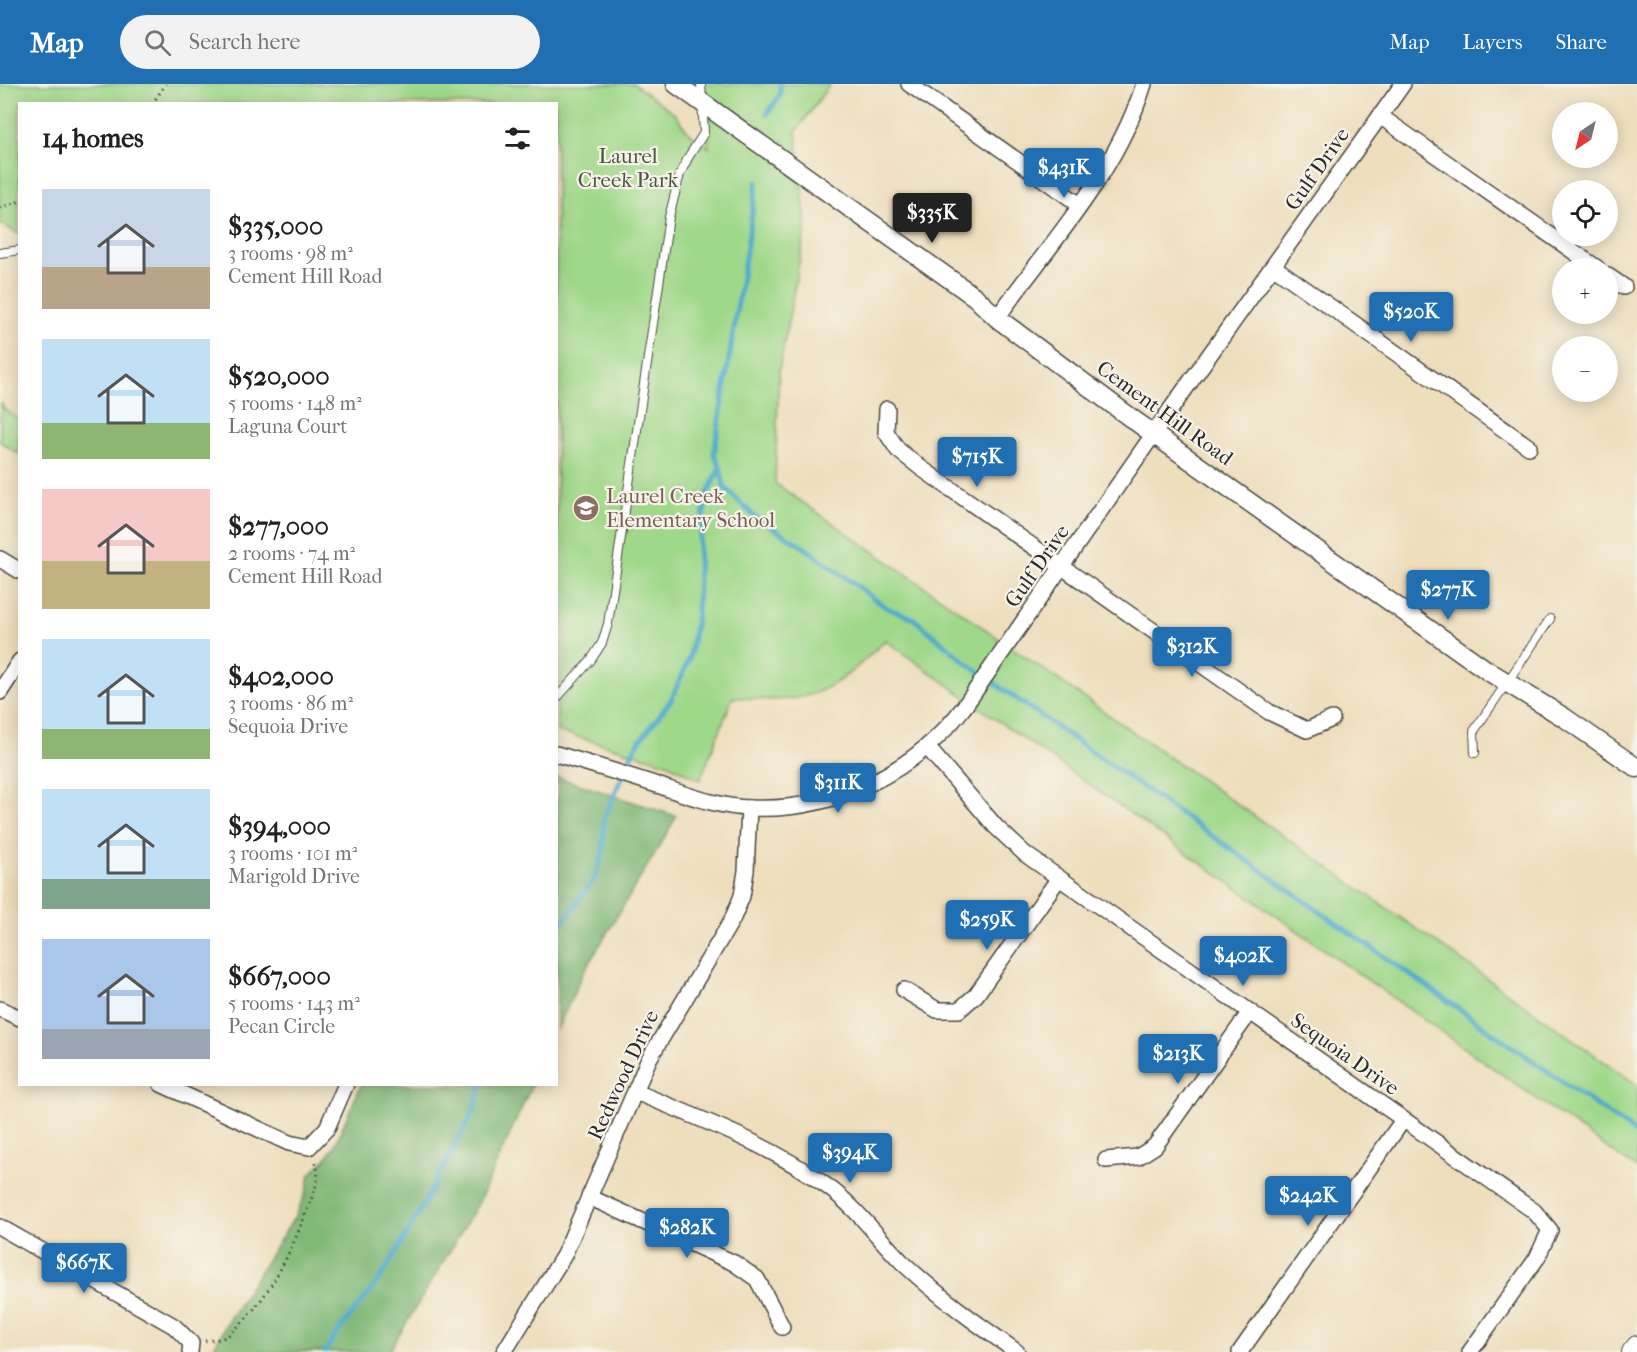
<!DOCTYPE html>
<meta charset="utf-8">
<style>
body{margin:0;font-family:"IM FELL French Canon",serif;background:#f2f2f2;color:#202124;height:100vh;display:flex;flex-direction:column;font-size:22px;white-space:nowrap}
*{box-sizing:border-box;margin:0}
p{font-size:20px;color:#757577}
.icon{flex:none;width:33px;height:33px;fill:none;stroke:currentColor;stroke-width:2;stroke-linecap:round;stroke-linejoin:round}
.map{position:relative;flex:1;overflow:hidden}
.side{position:absolute;left:18px;top:18px;width:540px;height:984px;display:flex;flex-direction:column;background:#fff;border-radius:0px;box-shadow:0 3px 15px #0003}
.side>*{flex:none}
.needle{width:39px;rotate:215deg}
.buttons{position:absolute;left:1552px;top:18px;display:grid;gap:12px}
.buttons a{display:grid;place-items:center;width:66px;height:66px;border-radius:50%;background:#fff;box-shadow:0 3px 15px #0003;font-size:30px}
.price{position:absolute;translate:-50% -51px;padding:0 14px;border-radius:6px;background:#1f6fb2;color:#fff;font-size:20px;line-height:39px;filter:drop-shadow(0 2px 3px #0008)}
.price::after{content:'';position:absolute;left:50%;top:36px;width:18px;height:14px;margin-left:-9px;background:inherit;clip-path:polygon(0 0,100% 0,50% 100%)}
.price.selected{background:#222;color:#fff}
ul{padding:0;list-style:none}
li{display:flex;align-items:center;gap:18px;height:150px;padding:0 24px}
li span{display:grid;place-items:center;flex:none;width:168px;height:120px;border-radius:0px;color:#555}
li>.icon{margin-inline-start:auto}
span .icon{width:72px;height:72px;fill:#fffc;stroke-width:1}
li b{font-size:26px}
h2{display:flex;justify-content:space-between;align-items:center;height:72px;padding:0 24px;font-size:26px}
header{display:flex;align-items:center;gap:36px;box-sizing:border-box;height:84px;padding:0 30px;background:#1f6fb2;color:#fff}
header strong{font-size:28px}
nav{display:flex;gap:33px;margin-inline-start:auto;font-size:21px}
.search{width:420px;height:54px;background:#f2f2f2;display:flex;align-items:center;gap:15px;box-sizing:border-box;padding:0 21px;border-radius:33px;color:#757577;font-size:22px}
.map>svg:first-child{display:block}
</style>
<header>
<strong>Map</strong>
<div class="search"><svg class="icon" aria-label="search" viewBox="0 0 24 24"><circle cx="10" cy="10" r="6"/><path d="M15 15l6 6"/></svg>Search here</div>
<nav><a>Map</a><a>Layers</a><a>Share</a></nav>
</header>
<div class="map">
<svg width="1637" height="1268" viewBox="0 0 1637 1268">
<rect width="100%" height="100%" fill="#f7f3e8"/>
<filter id="ink" filterUnits="userSpaceOnUse"><feTurbulence type="fractalNoise" baseFrequency=".0167" numOctaves="2"/><feDisplacementMap in="SourceGraphic" scale="12" xChannelSelector="R" yChannelSelector="G"/><feConvolveMatrix kernelMatrix="1 2 1 2 8 2 1 2 1" color-interpolation-filters="sRGB"/></filter>
<filter id="wash" filterUnits="userSpaceOnUse"><feTurbulence type="fractalNoise" baseFrequency=".008" numOctaves="4" result="noise"/><feDisplacementMap in="SourceGraphic" scale="24" xChannelSelector="R" yChannelSelector="G"/><feGaussianBlur stdDeviation="1.35" result="paint"/><feColorMatrix in="noise" values="0 0 0 0 0 0 0 0 0 0 0 0 0 0 0 0 0 1.4 0 .05"/><feComposite in="paint" operator="in"/></filter>
<g filter="url(#wash)">
<rect width="100%" height="100%" fill="#eedebc"/>
<g fill="#a0d88a" stroke="#66825a" stroke-width="1.5">
<path d="M0,0h634l40,29 14,19 21,16 -13,-64h134l-34,48 10,94 -27,144 -4,113 672,467 190,135v84l-650,-456 -102,-73c-53,54 -76,66 -152,57l-33,83 -33,-17 -110,-32 -1,-627h-536l-1,130 -19,-11z"/>
<path d="M0,319l3,2 -1,3 17,11v35l-19,-12z"/>
</g>
<g fill="#80b876" stroke="#567250" stroke-width="1.5">
<path d="M557,693l119,39 -7,14 -86,143 -26,57z"/>
<path d="M361,1001h171l-54,119 -89,148h-177l14,-28 70,-109 11,-25 3,-16 14,-13 10,-14z"/>
</g>
<g fill="none" stroke-linecap="round" stroke-linejoin="round">
<g stroke="#4caacb" stroke-width="5">
<path d="M767,30l13,-19v-11"/>
<path d="M720,383l4,20 30,29 50,31 83,61 26,10 54,45 37,27 633,444"/>
<path d="M556,847l39,-53 8,-26 1,-33 31,-72 36,-47 18,-41 8,-45 2,-71 8,-48 13,-28 -6,-13 43,-272"/>
<path d="M325,1268c14,-26 40,-51 57,-77 34,-53 62,-110 92,-165l8,-26"/>
</g>
</g>
</g>
<g filter="url(#ink)">
<g fill="none" stroke-linecap="round" stroke-linejoin="round">
<defs>
<g id="service">
<path d="M0,169l20,-3"/>
<path d="M556,615l35,-39 11,-17 6,-19 61,-407 11,-43 9,-18 15,-23 -3,-49"/>
<path d="M1475,669l-1,-22 76,-112"/>
</g>
<g id="minor">
<path d="M909,0l171,121"/>
<path d="M1380,32l217,152"/>
<path d="M1274,183l255,180"/>
<path d="M1608,192l16,11"/>
<path d="M997,234c53,-75 119,-144 147,-234"/>
<path d="M887,325l-1,23 12,18 23,18 348,244 38,18 25,-11"/>
<path d="M0,475l20,12"/>
<path d="M0,608l20,-31"/>
<path d="M927,663l69,80 29,27 509,357 16,19 -13,28 -67,94"/>
<path d="M556,670c34,10 68,20 101,31 30,10 61,22 93,23 83,4 164,-35 214,-101l209,-301 230,-322"/>
<path d="M904,906l33,20h22l17,-15 83,-117"/>
<path d="M0,925l20,9"/>
<path d="M161,1000l128,59 20,4 18,-19 19,-44"/>
<path d="M636,1008c66,28 134,52 192,95 29,21 49,50 74,75 36,34 75,62 115,90"/>
<path d="M1106,1076l32,-3 17,-11 95,-134"/>
<path d="M589,1113l145,66 23,16 25,48"/>
<path d="M0,1143l174,99 17,17 -1,9"/>
<path d="M504,1268l60,-97 85,-196 83,-139 10,-24 4,-25 3,-63"/>
<path d="M1240,1268l163,-232"/>
</g>
<path id="tertiary" d="M676,0l299,213 22,21 134,100 138,98 219,155 77,47 72,50"/>
<path id="secondary" d="M1632,1268l5,-6"/>
</defs>
<use href="#service" stroke="#484641" stroke-width="10"/>
<use href="#minor" stroke="#484641" stroke-width="18"/>
<use href="#tertiary" stroke="#484641" stroke-width="21"/>
<use href="#secondary" stroke="#484641" stroke-width="22"/>
<g stroke="#484641" stroke-width="3" stroke-dasharray="1.5 4.5" stroke-linecap="butt">
<path d="M152,20l14,-20"/>
<path d="M0,124l20,-7"/>
<path d="M205,1257c9,-1 20,-2 26,-8 36,-31 59,-78 75,-121 7,-17 17,-36 8,-53"/>
</g>
<use href="#service" stroke="#fff" stroke-width="8"/>
<use href="#minor" stroke="#fff" stroke-width="15"/>
<use href="#tertiary" stroke="#fff" stroke-width="18"/>
<use href="#secondary" stroke="#fff" stroke-width="20"/>
</g>
</g>
<defs>
<symbol id="school-disc" viewBox="-11 -11 22 22"><circle r="9.5" fill="#8d6e63" stroke="#f7f3e8"/><path d="M0-5L7-2L0 1L-7-2ZM-4 1L0 2.5L4 1V4Q0 6-4 4Z" fill="#fff"/></symbol>
</defs>
<g fill-rule="evenodd">
<use href="#school-disc" x="571" y="409" width="30" height="30"/>
</g>
<g text-anchor="middle" stroke-width="4.5" stroke-linejoin="round" paint-order="stroke">
<g font-size="21" fill="#485643" stroke="#f7f3e8">
<text x="628" y="79">Laurel<tspan x="628" dy="24">Creek Park</tspan></text>
</g>
<g font-size="21" fill="#2b2b2b" stroke="#f7f3e8">
<text transform="translate(1317 85) rotate(-55)" y="7">Gulf Drive</text>
<text transform="translate(1165 329) rotate(36)" y="7">Cement Hill Road</text>
<text transform="translate(1037 482) rotate(-55)" y="7">Gulf Drive</text>
<text transform="translate(1345 970) rotate(35)" y="7">Sequoia Drive</text>
<text transform="translate(623 991) rotate(-65)" y="7">Redwood Drive</text>
</g>
<g font-size="21" fill="#785e54" stroke="#f7f3e8" text-anchor="start">
<text x="606" y="419">Laurel Creek<tspan x="606" dy="24">Elementary School</tspan></text>
</g>
</g>
</svg>
<div class="buttons">
<a><svg class="needle" viewBox="-14 -14 28 28"><path d="M0-13l5 13h-10z" fill="#e53935"/><path d="M0 13l5-13h-10z" fill="#757577"/></svg></a>
<a><svg class="icon" aria-label="locate" viewBox="0 0 24 24"><circle cx="12" cy="12" r="6"/><path d="M12 2v4M12 18v4M2 12h4M18 12h4"/></svg></a>
<a>+</a>
<a>−</a>
</div>
<b class="price" style="left:1064px;top:115px">$431K</b>
<b class="price selected" style="left:932px;top:160px">$335K</b>
<b class="price" style="left:1411px;top:259px">$520K</b>
<b class="price" style="left:977px;top:404px">$715K</b>
<b class="price" style="left:1448px;top:537px">$277K</b>
<b class="price" style="left:1192px;top:594px">$312K</b>
<b class="price" style="left:838px;top:730px">$311K</b>
<b class="price" style="left:987px;top:867px">$259K</b>
<b class="price" style="left:1243px;top:903px">$402K</b>
<b class="price" style="left:1178px;top:1001px">$213K</b>
<b class="price" style="left:850px;top:1100px">$394K</b>
<b class="price" style="left:1308px;top:1143px">$242K</b>
<b class="price" style="left:687px;top:1175px">$282K</b>
<b class="price" style="left:84px;top:1210px">$667K</b>
<section class="side">
<h2>14 homes<svg class="icon" aria-label="filters" viewBox="0 0 24 24"><path d="M4 7h16M4 17h16"/><circle cx="9" cy="7" r="2"/><circle cx="15" cy="17" r="2"/></svg></h2>
<ul>
<li><span style="background:linear-gradient(#c9d6e8 65%,#b9a48a 0)"><svg class="icon" aria-label="home" viewBox="0 0 24 24"><path d="M3 11l9-7 9 7M6 9v11h12V9"/></svg></span><div><b>$335,000</b><p>3 rooms · 98 m²</p><p>Cement Hill Road</p></div></li>
<li><span style="background:linear-gradient(#bfe0f5 70%,#8fb573 0)"><svg class="icon" aria-label="home" viewBox="0 0 24 24"><path d="M3 11l9-7 9 7M6 9v11h12V9"/></svg></span><div><b>$520,000</b><p>5 rooms · 148 m²</p><p>Laguna Court</p></div></li>
<li><span style="background:linear-gradient(#f6c9c9 60%,#c2b280 0)"><svg class="icon" aria-label="home" viewBox="0 0 24 24"><path d="M3 11l9-7 9 7M6 9v11h12V9"/></svg></span><div><b>$277,000</b><p>2 rooms · 74 m²</p><p>Cement Hill Road</p></div></li>
<li><span style="background:linear-gradient(#bfe0f5 75%,#8fb573 0)"><svg class="icon" aria-label="home" viewBox="0 0 24 24"><path d="M3 11l9-7 9 7M6 9v11h12V9"/></svg></span><div><b>$402,000</b><p>3 rooms · 86 m²</p><p>Sequoia Drive</p></div></li>
<li><span style="background:linear-gradient(#bfe0f5 75%,#7fa58c 0)"><svg class="icon" aria-label="home" viewBox="0 0 24 24"><path d="M3 11l9-7 9 7M6 9v11h12V9"/></svg></span><div><b>$394,000</b><p>3 rooms · 101 m²</p><p>Marigold Drive</p></div></li>
<li><span style="background:linear-gradient(#a9c7e8 75%,#9aa5b1 0)"><svg class="icon" aria-label="home" viewBox="0 0 24 24"><path d="M3 11l9-7 9 7M6 9v11h12V9"/></svg></span><div><b>$667,000</b><p>5 rooms · 143 m²</p><p>Pecan Circle</p></div></li>
</ul>
</section>
</div>
